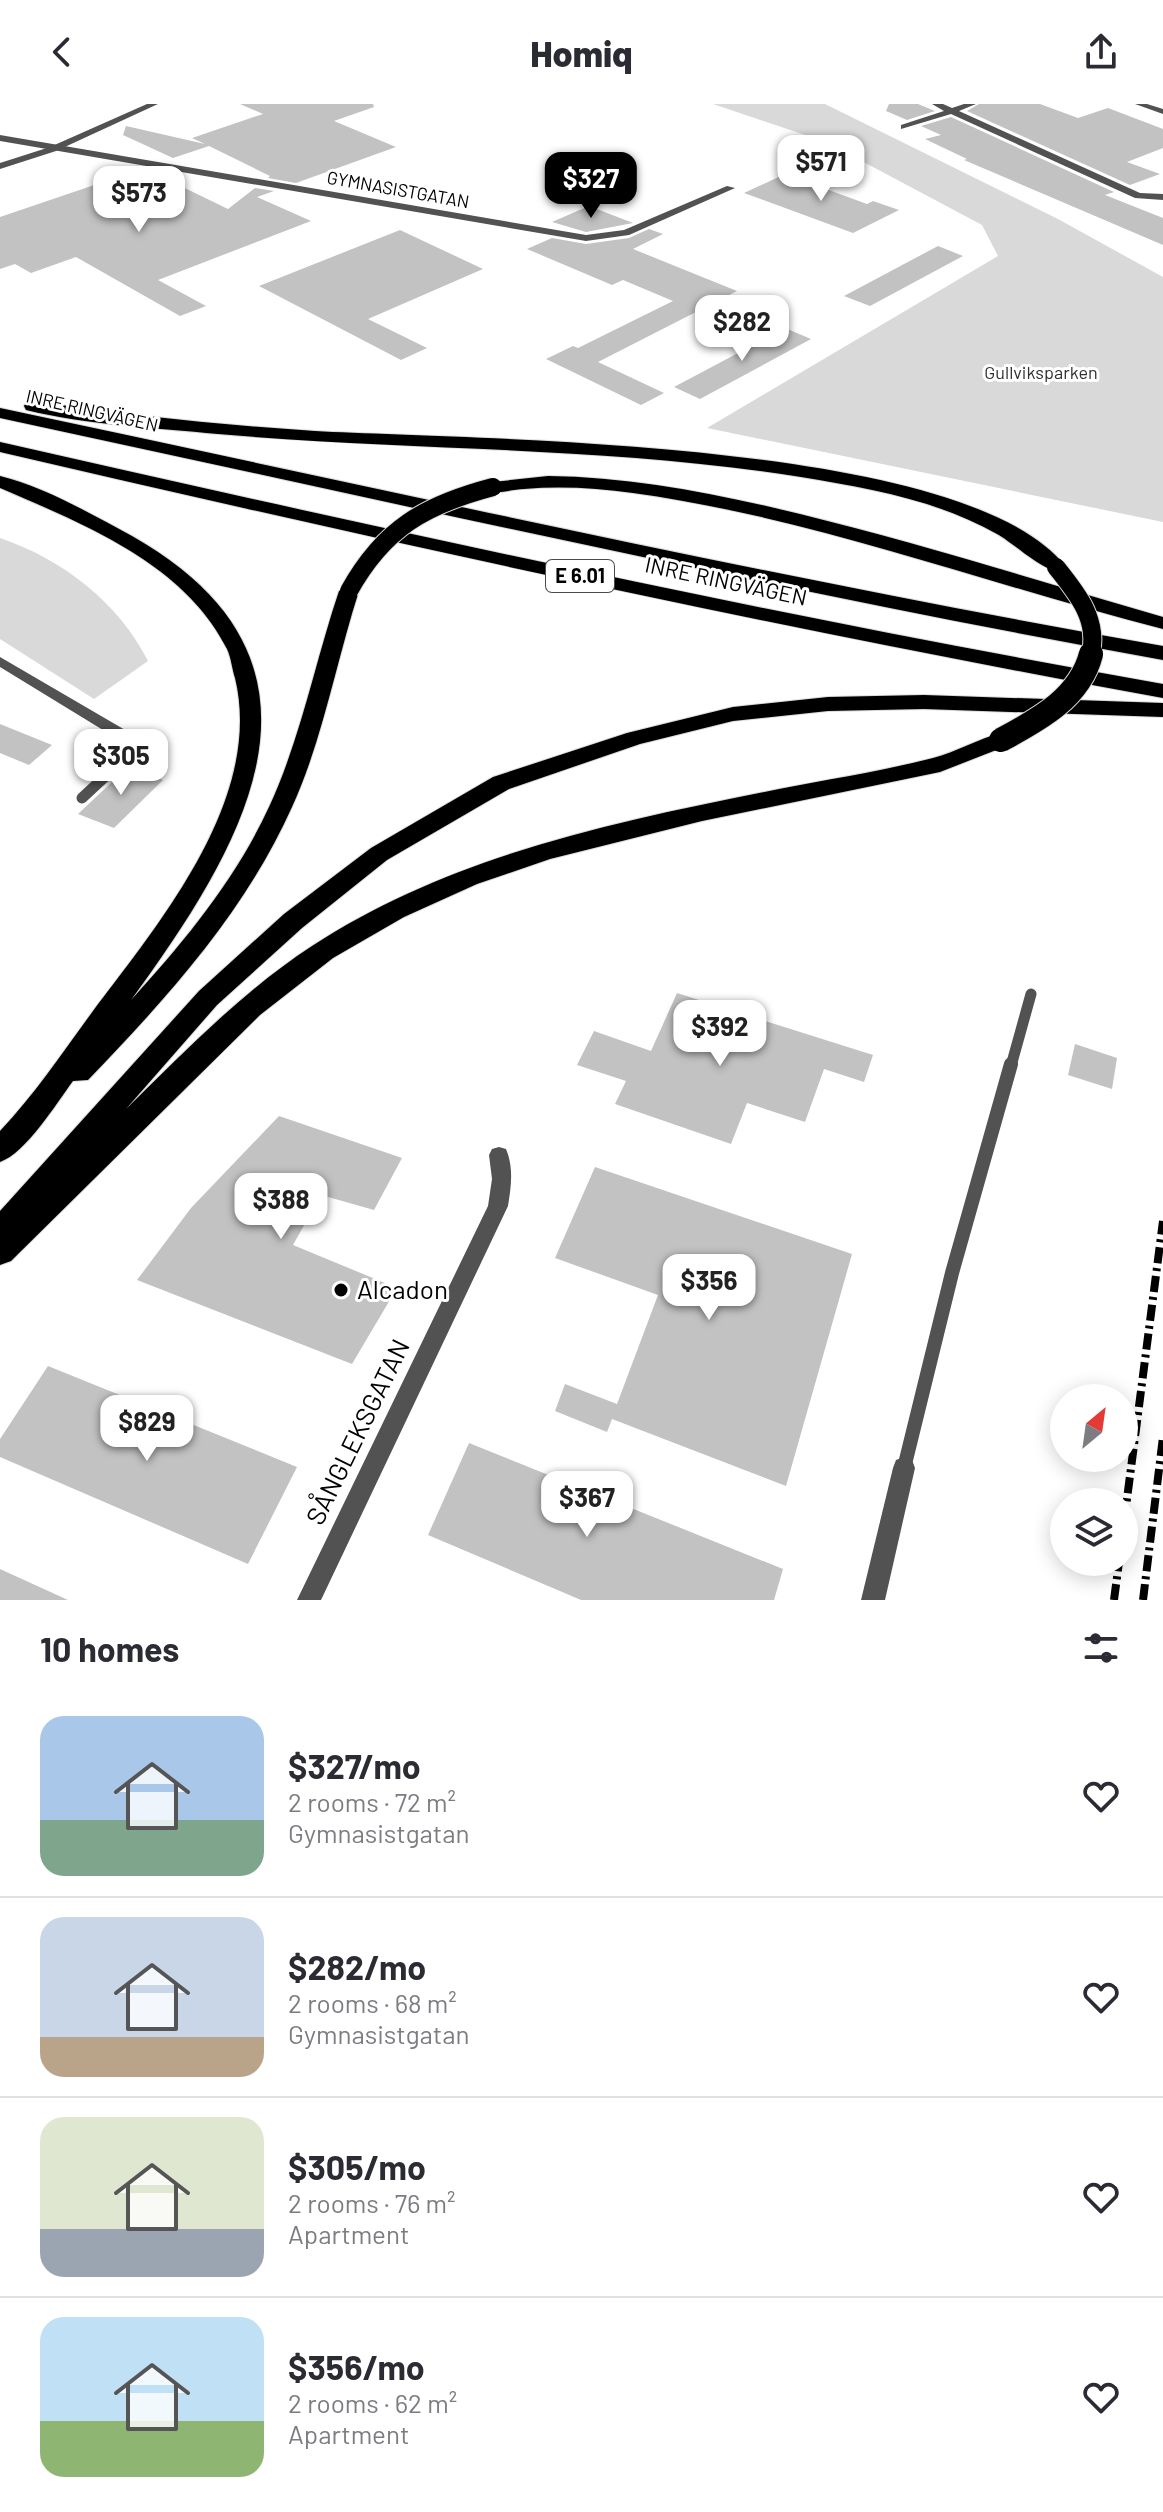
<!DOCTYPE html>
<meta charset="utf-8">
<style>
body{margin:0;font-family:Barlow,sans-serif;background:#f2f2f3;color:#2b2b33;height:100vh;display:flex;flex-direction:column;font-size:30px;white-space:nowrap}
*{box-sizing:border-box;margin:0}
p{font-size:26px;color:#7c7c81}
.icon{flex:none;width:44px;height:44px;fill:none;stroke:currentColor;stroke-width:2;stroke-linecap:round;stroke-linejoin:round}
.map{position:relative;height:1496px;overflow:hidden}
.panel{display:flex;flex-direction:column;background:#fff;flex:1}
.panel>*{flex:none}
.needle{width:52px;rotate:29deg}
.fabs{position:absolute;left:1050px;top:1280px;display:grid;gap:16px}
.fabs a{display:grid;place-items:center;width:88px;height:88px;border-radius:50%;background:#fff;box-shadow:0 4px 20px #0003;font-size:40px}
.price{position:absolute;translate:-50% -68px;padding:0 18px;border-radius:16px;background:#fff;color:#222;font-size:26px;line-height:52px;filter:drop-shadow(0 2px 4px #0008)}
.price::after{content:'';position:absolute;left:50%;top:48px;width:24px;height:18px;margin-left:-12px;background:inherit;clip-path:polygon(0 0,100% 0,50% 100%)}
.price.on{background:#000;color:#fff}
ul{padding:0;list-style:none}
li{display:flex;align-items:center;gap:24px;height:200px;padding:0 40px}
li+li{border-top:2px solid #e1e1e2}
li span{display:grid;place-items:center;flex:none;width:224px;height:160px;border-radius:24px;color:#555}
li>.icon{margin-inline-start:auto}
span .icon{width:96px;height:96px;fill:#fffc;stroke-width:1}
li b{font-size:34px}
h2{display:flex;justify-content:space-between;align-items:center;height:96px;padding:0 40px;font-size:34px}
header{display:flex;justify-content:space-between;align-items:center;height:104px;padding:0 40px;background:#fff;font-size:36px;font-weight:800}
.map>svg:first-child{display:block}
</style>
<header><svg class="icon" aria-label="back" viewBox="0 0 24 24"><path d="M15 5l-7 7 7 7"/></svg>Homiq<svg class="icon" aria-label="share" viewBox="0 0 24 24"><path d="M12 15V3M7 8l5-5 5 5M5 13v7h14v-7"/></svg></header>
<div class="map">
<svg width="1163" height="1496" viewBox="0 0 1163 1496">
<rect width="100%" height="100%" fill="#fff"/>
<g fill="#d9d9d9">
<path d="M713,0h112l233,115 105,58v245l-456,-94 291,-172 -16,-31 -156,-83z"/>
<path d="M0,434c62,21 118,64 148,123l-54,38 -94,-60z"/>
</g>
<g fill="#c2c2c2">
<path d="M240,0h133l1,3 -40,14 62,26 -100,36 -28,-5 2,-2 -61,-30 -36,12 -50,-23 3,-9 79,18 -13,-6 71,-24z"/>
<path d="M889,0h29l17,7 -28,9 -21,-9z"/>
<path d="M979,0h61l38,14 30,-10 55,21v19l-36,14 33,12 -30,11 -163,-74z"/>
<path d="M951,13l163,75 -9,3 58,23v27l-199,-85 3,-1 -42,-20 16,-4 -20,-9z"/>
<path d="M785,70l82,30 6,-3 26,9 -46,23 -109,-40z"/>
<path d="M160,72l68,33 27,-21 19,3 -17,6 54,24 -153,59 48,26 -26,10 -104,-59 -45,16 -16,-9 -15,5v-52l106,-36 16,8z"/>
<path d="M589,102l44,17 -47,9 -34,-10z"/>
<path d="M649,125l14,5 -30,15 104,42 -139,71 66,31 -23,12 -95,-46 27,-13 5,2 95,-47 -50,-21 -11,5 -85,-36 25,-11 34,6 43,-6z"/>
<path d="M400,126l83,39 -115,50 59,29 -26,12 -142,-74z"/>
<path d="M938,142l25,10 -93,50 -26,-10z"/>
<path d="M785,224l26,11 -111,60 -26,-12z"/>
<path d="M0,620l52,21 -23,20 -29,-12z"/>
<path d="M128,663l35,13 -49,48 -36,-14z"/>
<path d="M677,889l196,62 -9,27 -40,-13 -19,53 -58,-19 -16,41 -116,-40 11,-23 -49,-16 17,-34 57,20z"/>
<path d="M1075,940l42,14 -5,31 -44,-14z"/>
<path d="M279,1012l123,42 -28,52 -53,-15 -28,50 104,43 -45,76 -215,-84 54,-72z"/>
<path d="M595,1063l257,87 -66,232 -174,-67 -5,13 -52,-21 10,-27 52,20 41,-109 -103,-37z"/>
<path d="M48,1262l249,101 -49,97 -248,-107v-18z"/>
<path d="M469,1339l314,126 -9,31h-193l-153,-65z"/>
<path d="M0,1465l68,31h-68z"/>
</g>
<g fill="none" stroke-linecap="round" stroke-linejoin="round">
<defs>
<g id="motorway">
<path d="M32,297c94,14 188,24 283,30 161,9 652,7 751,136l-3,4c-17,4 -49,-28 -66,-37 -60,-34 -129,-46 -196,-57 -193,-31 -389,-26 -583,-43 -63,-6 -131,-9 -192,-24l-2,-4 2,-4z"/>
<path d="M0,304c387,82 773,170 1163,238v14c-390,-70 -776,-159 -1163,-242z"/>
<path d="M0,338c386,88 773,173 1163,242v14c-390,-71 -777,-156 -1163,-246z"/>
<path d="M0,372c43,10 93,39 132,60 223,126 113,308 -1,464 53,-58 105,-121 138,-193 32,-69 46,-145 70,-216l10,-6 10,6c-23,71 -36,148 -67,216 -47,105 -125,191 -204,273l-15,1c-17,23 -47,72 -73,81v-31c35,-37 63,-79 93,-120 67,-89 171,-213 142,-333 -3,-9 -4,-21 -8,-29 -43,-86 -144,-125 -227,-161z"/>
<path d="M548,372c85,1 169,18 252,38 122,30 242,68 363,103v12c-177,-45 -348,-111 -530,-136 -36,-5 -73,-7 -109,-4 -13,0 -31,8 -40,-2l9,-5z"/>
<path d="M924,591l239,8v14l-239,-8 -96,2 -95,10 -93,23 -131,45 -122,71 -85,68 -85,77 -91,104c59,-58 117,-118 186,-163 139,-91 306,-125 467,-157 51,-10 104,-18 154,-31 23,-6 45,-19 68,-25l8,2 3,5 -3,5 -69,27 -238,49 -152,38 -73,25 -73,33 -71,41 -73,57 -249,246 -11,4v-54l199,-220 85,-77 87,-66 122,-71 134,-44 106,-26 95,-10z"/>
</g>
</defs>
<use href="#motorway" stroke="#dbdbdb" stroke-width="2"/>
<g stroke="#525252" stroke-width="11">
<path d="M82,694l57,-53"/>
<path d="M1011,962l20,-72"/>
</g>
<path stroke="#525252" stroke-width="14" d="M904,1364l48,-195 59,-209"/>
<g fill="#525252" fill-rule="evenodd">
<path d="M932,0h11l9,4 12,-4h12l-17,7 181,82 23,1v6l-28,-2 -184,-84 -50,15v-4l43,-14z"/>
<path d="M1135,0h12l16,5v5z"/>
<path d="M0,31l586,100 38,-5 103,-44 8,2 -106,47 -43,6 -586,-100z"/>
<path d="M0,553l144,84 2,4 -2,4h-10l-134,-82z"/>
<path d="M499,1043l7,2c8,19 5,38 2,57l-187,394h-24l191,-394 4,-27 -3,-24 3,-6z"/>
<path d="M904,1353l8,3 3,8 -30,132h-24l32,-132 3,-8z"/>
</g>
<path fill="#525252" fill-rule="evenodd" d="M147,0h11l-102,47 -56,18v-6l50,-16z"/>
<use href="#motorway" fill="#000" fill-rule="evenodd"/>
<g stroke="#000" stroke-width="8" stroke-dasharray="16 5 3 5" stroke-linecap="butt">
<path d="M1124,1418l39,-301"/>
<path d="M1114,1496l5,-38"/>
<path d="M1143,1496l20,-163"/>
</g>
<defs>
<g id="motorway-bridge-far1">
<path d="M1056,463c21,26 44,54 34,89"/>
<path d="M349,487c35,-63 76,-86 144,-104"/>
</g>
<path id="motorway-bridge" d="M1001,636c37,-20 79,-42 90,-86"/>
</defs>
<use href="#motorway-bridge-far1" stroke="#dbdbdb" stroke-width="20" stroke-linecap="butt"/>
<use href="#motorway-bridge" stroke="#dbdbdb" stroke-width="26" stroke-linecap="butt"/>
<use href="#motorway-bridge-far1" stroke="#000" stroke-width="18"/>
<use href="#motorway-bridge" stroke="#000" stroke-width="24"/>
</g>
<circle fill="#000" stroke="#fff" stroke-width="3" cx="341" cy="1186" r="8"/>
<g text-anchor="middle" stroke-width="6" stroke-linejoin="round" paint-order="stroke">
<g font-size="18" fill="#000" stroke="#fff">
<text transform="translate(398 86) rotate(10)" y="6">GYMNASISTGATAN</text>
<text transform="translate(92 307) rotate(13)" y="6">INRE RINGVÄGEN</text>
</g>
<g font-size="18" fill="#303030" stroke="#fff">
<text x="1041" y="275">Gullviksparken</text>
</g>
<rect fill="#fff" stroke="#4c4c4c" stroke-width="2" x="546" y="456" width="68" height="32" rx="6"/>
<g font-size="20" font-weight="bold" fill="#000">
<text x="580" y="479">E 6.01</text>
</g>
<g font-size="22" fill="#000" stroke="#fff">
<text transform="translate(726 477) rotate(12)" y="8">INRE RINGVÄGEN</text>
</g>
<g font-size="26" fill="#000" stroke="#fff" text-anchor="start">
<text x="357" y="1195">Alcadon</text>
</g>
<g font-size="26" fill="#000" stroke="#fff">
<text transform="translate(358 1328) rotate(-64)" y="9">SÅNGLEKSGATAN</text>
</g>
</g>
</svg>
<div class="fabs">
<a><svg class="needle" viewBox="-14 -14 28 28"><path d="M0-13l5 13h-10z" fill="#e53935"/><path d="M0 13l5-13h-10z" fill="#7c7c81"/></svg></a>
<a><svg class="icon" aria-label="layers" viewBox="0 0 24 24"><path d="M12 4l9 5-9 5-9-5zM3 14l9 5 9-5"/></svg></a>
</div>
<b class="price" style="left:821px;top:99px">$571</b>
<b class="price on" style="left:591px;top:116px">$327</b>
<b class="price" style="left:139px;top:130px">$573</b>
<b class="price" style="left:742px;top:259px">$282</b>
<b class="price" style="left:121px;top:693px">$305</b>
<b class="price" style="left:720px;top:964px">$392</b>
<b class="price" style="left:281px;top:1137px">$388</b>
<b class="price" style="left:709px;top:1218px">$356</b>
<b class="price" style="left:147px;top:1359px">$829</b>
<b class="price" style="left:587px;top:1435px">$367</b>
</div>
<section class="panel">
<h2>10 homes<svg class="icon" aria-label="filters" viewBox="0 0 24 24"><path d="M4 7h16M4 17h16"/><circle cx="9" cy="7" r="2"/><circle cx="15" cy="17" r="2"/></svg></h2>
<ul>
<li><span style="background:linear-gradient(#a9c7e8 65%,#7fa58c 0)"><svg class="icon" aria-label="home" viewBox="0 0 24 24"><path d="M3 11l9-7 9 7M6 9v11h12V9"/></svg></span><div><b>$327/mo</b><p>2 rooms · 72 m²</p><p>Gymnasistgatan</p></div><svg class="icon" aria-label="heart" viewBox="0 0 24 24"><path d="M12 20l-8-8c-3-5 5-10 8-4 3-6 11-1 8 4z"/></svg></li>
<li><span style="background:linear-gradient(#c9d6e8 75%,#b9a48a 0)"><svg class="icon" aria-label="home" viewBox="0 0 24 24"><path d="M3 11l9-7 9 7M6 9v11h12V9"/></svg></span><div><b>$282/mo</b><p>2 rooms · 68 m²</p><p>Gymnasistgatan</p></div><svg class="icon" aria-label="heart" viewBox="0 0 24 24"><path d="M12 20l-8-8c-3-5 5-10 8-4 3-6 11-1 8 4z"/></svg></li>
<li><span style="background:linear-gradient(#dfe7d0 70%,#9aa5b1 0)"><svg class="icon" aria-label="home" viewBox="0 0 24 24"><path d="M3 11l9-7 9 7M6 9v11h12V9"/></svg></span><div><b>$305/mo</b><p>2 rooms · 76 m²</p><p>Apartment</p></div><svg class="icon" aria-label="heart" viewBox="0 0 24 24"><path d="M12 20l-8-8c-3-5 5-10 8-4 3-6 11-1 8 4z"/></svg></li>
<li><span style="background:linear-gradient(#bfe0f5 65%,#8fb573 0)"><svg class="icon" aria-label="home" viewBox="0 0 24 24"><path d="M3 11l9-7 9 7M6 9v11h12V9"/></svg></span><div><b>$356/mo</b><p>2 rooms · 62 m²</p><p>Apartment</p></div><svg class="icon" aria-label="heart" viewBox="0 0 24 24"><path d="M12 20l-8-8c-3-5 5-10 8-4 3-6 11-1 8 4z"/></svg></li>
</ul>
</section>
